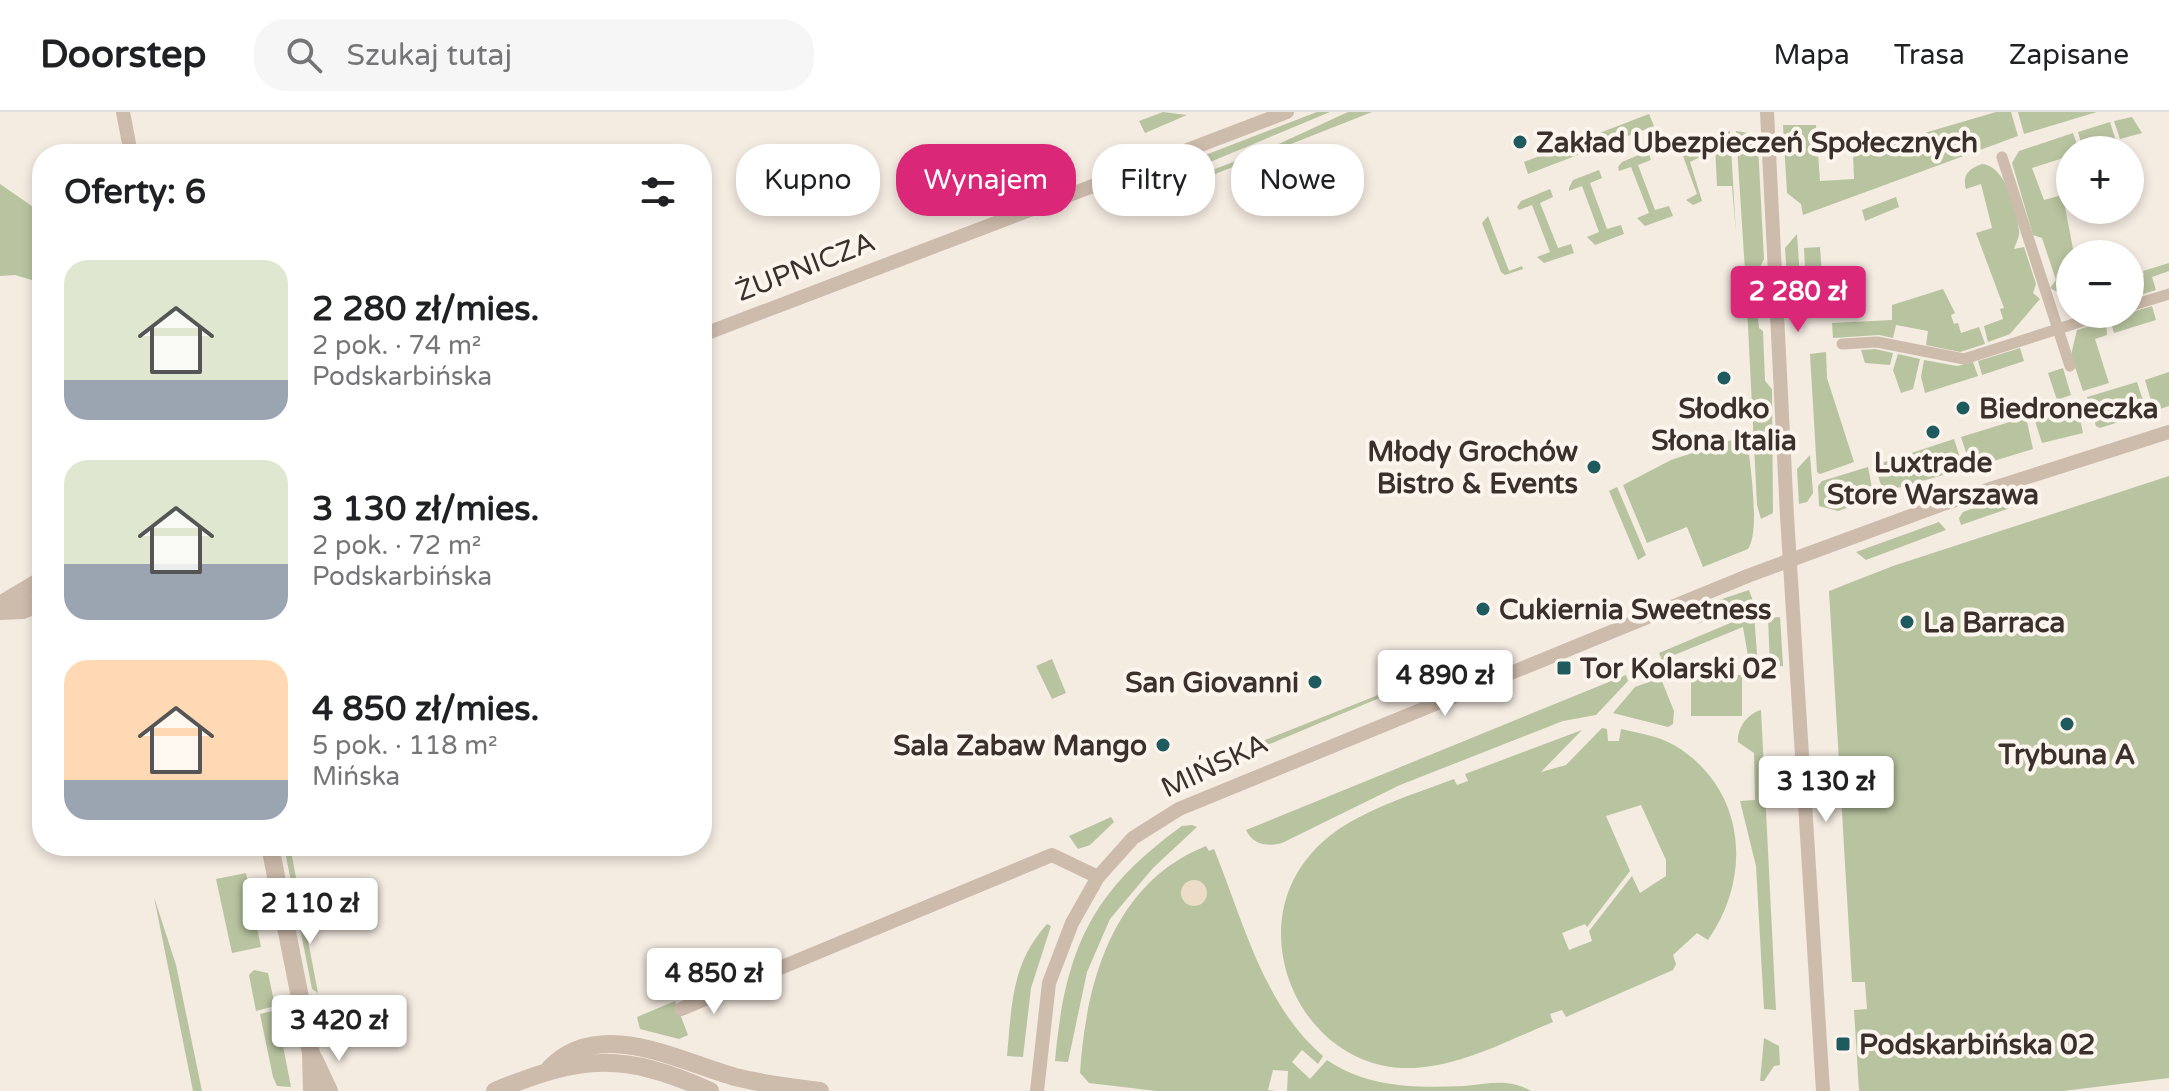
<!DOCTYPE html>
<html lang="pl">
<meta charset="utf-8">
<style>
body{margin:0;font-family:"Varela Round",sans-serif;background:#f6f6f6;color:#202124;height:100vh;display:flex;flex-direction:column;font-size:30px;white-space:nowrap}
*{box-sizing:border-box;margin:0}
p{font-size:26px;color:#757577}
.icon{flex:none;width:44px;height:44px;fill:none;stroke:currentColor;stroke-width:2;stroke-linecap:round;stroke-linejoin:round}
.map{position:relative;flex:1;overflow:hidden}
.panel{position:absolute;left:32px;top:32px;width:680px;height:712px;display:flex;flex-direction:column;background:#fff;border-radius:32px;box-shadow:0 4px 12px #0003}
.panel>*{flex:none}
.top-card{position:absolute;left:736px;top:32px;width:760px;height:72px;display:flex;gap:16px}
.buttons{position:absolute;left:2056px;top:24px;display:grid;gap:16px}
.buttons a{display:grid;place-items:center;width:88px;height:88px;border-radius:50%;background:#fff;box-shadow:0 4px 12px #0003;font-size:40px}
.price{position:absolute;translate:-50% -68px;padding:0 18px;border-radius:8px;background:#fff;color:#222;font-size:26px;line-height:52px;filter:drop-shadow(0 2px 4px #0008)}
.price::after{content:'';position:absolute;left:50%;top:48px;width:24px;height:18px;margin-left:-12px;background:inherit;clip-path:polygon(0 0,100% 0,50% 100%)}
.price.current{background:#db2777;color:#fff}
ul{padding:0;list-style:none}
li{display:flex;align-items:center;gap:24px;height:200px;padding:0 32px}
li span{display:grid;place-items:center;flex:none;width:224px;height:160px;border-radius:24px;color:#555}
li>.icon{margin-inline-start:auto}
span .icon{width:96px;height:96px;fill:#fffc;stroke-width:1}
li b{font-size:34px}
h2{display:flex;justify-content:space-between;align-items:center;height:96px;padding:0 32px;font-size:34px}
.chip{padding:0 28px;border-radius:32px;background:#fff;box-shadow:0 4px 12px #0003;font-size:28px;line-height:72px}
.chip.current{background:#db2777;color:#fff}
header{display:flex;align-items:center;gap:48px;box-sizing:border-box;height:112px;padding:0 40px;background:#fff;border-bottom:2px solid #e0e0e0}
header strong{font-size:38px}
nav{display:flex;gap:44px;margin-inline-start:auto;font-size:28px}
.search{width:560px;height:72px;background:#f6f6f6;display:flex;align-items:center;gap:20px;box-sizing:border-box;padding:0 28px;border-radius:32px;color:#757577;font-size:30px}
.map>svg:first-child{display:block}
</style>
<header>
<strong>Doorstep</strong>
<div class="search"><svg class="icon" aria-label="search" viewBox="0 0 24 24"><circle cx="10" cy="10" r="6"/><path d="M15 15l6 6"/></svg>Szukaj tutaj</div>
<nav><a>Mapa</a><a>Trasa</a><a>Zapisane</a></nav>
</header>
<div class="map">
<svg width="2169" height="979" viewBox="0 0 2169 979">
<rect width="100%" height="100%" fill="#f4ebe1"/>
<g fill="#b8c4a0" fill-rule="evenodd">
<path d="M1163,0l24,3 -42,18 -6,-12z"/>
<path d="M1317,0h13l-139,58 9,-13z"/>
<path d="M1348,0h24l-205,81 -2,-5 105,-40z"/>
<path d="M1996,0h15l7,24 -215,79 -2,-11 -14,-11 -4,-68h33l4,56 34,-2 -1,-25z"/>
<path d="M2018,0h79l-73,22z"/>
<path d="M1649,2l5,12 -126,48 -4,-12z"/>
<path d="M2132,5l10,16 -22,6 -6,-18z"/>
<path d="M2110,10l6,19 -33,9 -5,-18z"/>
<path d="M1730,19l6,102 -4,-47h-15l-2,-41 5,-10z"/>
<path d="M1736,19l13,2 9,12 6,114 -4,8 -15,4z"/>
<path d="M2073,21l6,17h-9l-7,8 -31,10 12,32 18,-5 2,7 10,52h-4v45l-20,-11 6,-8 -14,-42 -9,-3 -21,-72 7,-12z"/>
<path d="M1688,24l7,5 5,16 -10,5 12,39 -9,4 -7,-5 11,-6 -17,-46 2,-10z"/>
<path d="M1648,39l3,9 -13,5 17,45 14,-4 4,10 -28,10 -8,-8 12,-5 -18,-46 -12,4 -1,-4 4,-5z"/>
<path d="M1982,52c24,2 34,45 37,66 1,6 -3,13 -5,19l10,-2 12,37 -3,9 7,6 -30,35 -22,8 -4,-16 19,-7 -3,-10 4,-1 -28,-75 16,-5 -11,-44 -15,5c-4,-15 3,-20 16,-25z"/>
<path d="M1599,58l3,8 -12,5 17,46 14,-4 3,9 -29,11 -8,-8 12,-5 -17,-46 -13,5v-3l4,-8z"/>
<path d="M0,72l42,29v70l-27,-8 -15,1z"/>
<path d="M1550,77l3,8 -13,6 18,45 13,-4 3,9 -30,10 -7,-6 13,-5 -18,-47 -13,5 -2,-3 4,-6z"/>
<path d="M1896,85l3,10 -34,14 -3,-11z"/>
<path d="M1488,104l21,55 13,-5 1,3 -18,6 -4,-3 -19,-49z"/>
<path d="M1797,122l5,73 -14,-10 -3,-49z"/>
<path d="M1820,135l4,59 -17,1 -3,-59z"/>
<path d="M2169,151v8l-17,6 4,13 -26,8v-19l14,-4 -1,-4z"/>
<path d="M1746,175l14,1 7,12 -10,11 2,17 4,3 2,50 7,8 1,124 -12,6 -4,-14z"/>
<path d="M1943,177l12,24 -4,2 3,9 4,-1 3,10 18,-6 6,17 -25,8 -34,-7 2,-14 -32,-6 -3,13 -14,-3 -46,3 -1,-15 60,-3v-15z"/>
<path d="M2152,194l4,14 -42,13 -4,-14z"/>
<path d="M2106,209l1,14 -12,4 14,44 -26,8 -12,-36 6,-25z"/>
<path d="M2020,236l4,13 -42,14 -4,-14z"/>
<path d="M1875,237l18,4 -3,12 -25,-2 -4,-13z"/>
<path d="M1826,240l1,26 27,84 -34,12 -3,-2 -7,-118z"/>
<path d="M1898,242l22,5 -7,30 -12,4 -8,-23z"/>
<path d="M1924,248l33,6 16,-4 5,14 -53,17 -4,-16z"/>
<path d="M2063,256l8,27 -14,5 -9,-27z"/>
<path d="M2169,260v34l-15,5 -9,-31z"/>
<path d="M2137,270l10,31 -47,15 -4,-2 -9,-29z"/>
<path d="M2076,289l7,32 -41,10 -9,-28z"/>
<path d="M2026,305l7,32 -59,18 -4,-2 -9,-28z"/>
<path d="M1747,323c2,25 14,95 1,114l-45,18 -16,-40 -40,16 -24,-58 48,-25z"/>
<path d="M1954,327l9,28 -2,3 -78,22 -8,-27z"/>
<path d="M1810,343l3,38 -6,9 -8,2 -2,-35z"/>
<path d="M1868,355l6,31 -36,13 -19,-5 -1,-20 4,-5z"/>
<path d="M2169,364v602l-106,13h-204l-5,-81 13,-1 -2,-27h-13l-23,-391 64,-25z"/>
<path d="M1617,375l29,68 -8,5 -29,-69z"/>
<path d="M2027,377l12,9 -78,27 -2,-7 4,-6z"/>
<path d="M1939,410l7,8 -80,30 -10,-8z"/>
<path d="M1749,478l4,11 -56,23 19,-23z"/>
<path d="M1754,501l4,55 -10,-12 -5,-29 -81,33 -3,-7z"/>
<path d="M1780,505l3,49 -13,1 -2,-49z"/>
<path d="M1052,547l14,34 -14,6 -16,-33z"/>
<path d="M1434,553v10l-176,74 -3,-5 171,-68 -2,-7z"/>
<path d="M1659,562l15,37 -1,13 -5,3 -55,-14 22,-26 22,-8z"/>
<path d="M1626,563l2,6 -32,34 -33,6 -163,64 -118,58c-14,4 -29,2 -36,-13z"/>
<rect x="1691" y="563" width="51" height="41"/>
<path d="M1761,598l14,282 1,18 -12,-1 -8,-143 -16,-65 15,-1 -1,-47 -16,-11c-1,-14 9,-28 23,-32z"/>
<path d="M1602,616l5,1 1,12h11l2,-12c18,4 37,7 53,16 72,43 79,131 34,195l-11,-7 -24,22 3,9 -3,6 -107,47 -4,-7 -12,4 3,8c-47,19 -99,48 -151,46 -102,-5 -159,-135 -92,-213 34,-41 97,-58 144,-76l3,6 11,-4 -3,-7 117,-44 -41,42 25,-7zM1641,693l25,55v16l-26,17 -8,-17 -43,55 3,10 -23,9 -7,-17 23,-9 2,3 43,-56 -24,-55z"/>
<path d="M1111,705l3,5 -24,23 -12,4 -9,-13z"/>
<path d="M1192,713l5,2 -44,41 -43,51 -23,53 -19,90 -13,-1c10,-110 35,-169 127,-235z"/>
<path d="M284,734h6l28,147 -6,-4z"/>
<path d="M1206,734l3,5 5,-2c29,71 49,156 109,207l-5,8 -16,-14 -10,12 18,17 17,-19c41,28 89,28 137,26 25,-2 44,-8 67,5h-244l1,-20 -15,-1 -5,20 7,1h-119l-67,-8 -9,-10c6,-91 33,-190 126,-227z"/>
<path d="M246,761l15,74 -29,6 -16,-74z"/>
<path d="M154,785l22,68 26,126h-9z"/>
<path d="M1047,812l4,2 -20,62 -8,69 -16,-1c5,-52 4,-92 40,-132z"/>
<path d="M254,858l14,3 7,33 -19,5 -7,-36z"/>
<path d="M675,889l13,34 -9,4 -39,-10 -3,-12z"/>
<path d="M276,898l15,77 -14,-1 -4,-9 -13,-63z"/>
<path d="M1764,926l15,8 1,19 -6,1 -10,15h-4z"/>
</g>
<circle fill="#ecdcc8" cx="1194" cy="781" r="13"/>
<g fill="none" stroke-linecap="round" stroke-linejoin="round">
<g stroke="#cdbbac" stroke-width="11">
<path d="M2002,45l68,209"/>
<path d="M2130,194l39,-12"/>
<path d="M1842,232l35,-2 87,17 141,-45"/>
</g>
<g stroke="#cdbbac" stroke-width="14">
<path d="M123,0l8,42"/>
<path d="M1767,0l20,404 36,575"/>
<path d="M702,223l585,-223"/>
<path d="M681,897l371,-154 46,22"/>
<path d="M1037,979l12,-108 23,-60 26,-46 35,-39 46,-29 571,-234 196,-72 223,-71"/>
</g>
<g stroke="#cdbbac" stroke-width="18">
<path d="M0,493l42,-25"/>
<path d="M0,499l23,-1 19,-8"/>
<path d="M270,734l41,207 1,38"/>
<path d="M314,947l15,32"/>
<path d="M550,956c50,-51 128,-7 185,9 28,7 56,10 85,14"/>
<path d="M495,979c87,-36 128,-39 215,0"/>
</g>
</g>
<g fill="#1f5a5e" stroke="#fbf5ee" stroke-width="3">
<circle cx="1520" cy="30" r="8"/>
<circle cx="1724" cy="266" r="8"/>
<circle cx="1963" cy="296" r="8"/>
<circle cx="1933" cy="320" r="8"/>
<circle cx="1594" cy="355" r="8"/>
<circle cx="1483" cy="497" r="8"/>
<circle cx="1907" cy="510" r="8"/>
<rect x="1556" y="548" width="16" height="16" rx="4"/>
<circle cx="1315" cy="570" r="8"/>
<circle cx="2067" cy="612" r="8"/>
<circle cx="1163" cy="633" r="8"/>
<rect x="1835" y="924" width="16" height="16" rx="4"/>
</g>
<g text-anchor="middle" stroke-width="8" stroke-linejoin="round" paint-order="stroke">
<g font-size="28" font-weight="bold" fill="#3b302b" stroke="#fbf5ee" text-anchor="start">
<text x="1536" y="40">Zakład Ubezpieczeń Społecznych</text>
<text x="1724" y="306" text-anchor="middle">Słodko<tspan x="1724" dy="32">Słona Italia</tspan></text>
<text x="1979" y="306">Biedroneczka</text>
<text x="1578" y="349" text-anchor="end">Młody Grochów<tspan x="1578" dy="32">Bistro &amp; Events</tspan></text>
<text x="1933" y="360" text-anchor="middle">Luxtrade<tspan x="1933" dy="32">Store Warszawa</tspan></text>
<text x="1499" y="507">Cukiernia Sweetness</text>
<text x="1923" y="520">La Barraca</text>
<text x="1580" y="566">Tor Kolarski 02</text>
<text x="1299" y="580" text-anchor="end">San Giovanni</text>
<text x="1147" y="643" text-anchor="end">Sala Zabaw Mango</text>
<text x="2067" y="652" text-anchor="middle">Trybuna A</text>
<text x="1859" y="942">Podskarbińska 02</text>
</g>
<g font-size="28" fill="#3b302b" stroke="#fbf5ee">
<text transform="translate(805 154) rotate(-21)" y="10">ŻUPNICZA</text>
<text transform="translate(1214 653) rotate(-25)" y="10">MIŃSKA</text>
</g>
</g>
</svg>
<div class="buttons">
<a>+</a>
<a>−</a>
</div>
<b class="price current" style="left:1798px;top:222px">2 280 zł</b>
<b class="price" style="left:1445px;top:606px">4 890 zł</b>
<b class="price" style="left:1826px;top:712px">3 130 zł</b>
<b class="price" style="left:310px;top:834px">2 110 zł</b>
<b class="price" style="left:714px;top:904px">4 850 zł</b>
<b class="price" style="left:339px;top:951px">3 420 zł</b>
<div class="top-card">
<a class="chip">Kupno</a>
<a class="chip current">Wynajem</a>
<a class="chip">Filtry</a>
<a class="chip">Nowe</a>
</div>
<section class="panel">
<h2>Oferty: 6<svg class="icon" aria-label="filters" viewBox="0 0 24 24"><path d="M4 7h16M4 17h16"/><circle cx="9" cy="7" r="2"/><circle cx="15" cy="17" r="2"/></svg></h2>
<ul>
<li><span style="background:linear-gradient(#dfe7d0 75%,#9aa5b1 0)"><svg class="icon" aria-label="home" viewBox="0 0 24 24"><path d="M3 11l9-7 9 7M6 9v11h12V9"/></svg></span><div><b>2 280 zł/mies.</b><p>2 pok. · 74 m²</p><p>Podskarbińska</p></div></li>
<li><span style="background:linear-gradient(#dfe7d0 65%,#9aa5b1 0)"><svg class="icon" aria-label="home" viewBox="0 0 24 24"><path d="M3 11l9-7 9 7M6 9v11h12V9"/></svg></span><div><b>3 130 zł/mies.</b><p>2 pok. · 72 m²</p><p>Podskarbińska</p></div></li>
<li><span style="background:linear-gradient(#ffd9b3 75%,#9aa5b1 0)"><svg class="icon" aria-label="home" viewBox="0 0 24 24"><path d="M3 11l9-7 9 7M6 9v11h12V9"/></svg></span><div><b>4 850 zł/mies.</b><p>5 pok. · 118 m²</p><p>Mińska</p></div></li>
</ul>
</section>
</div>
